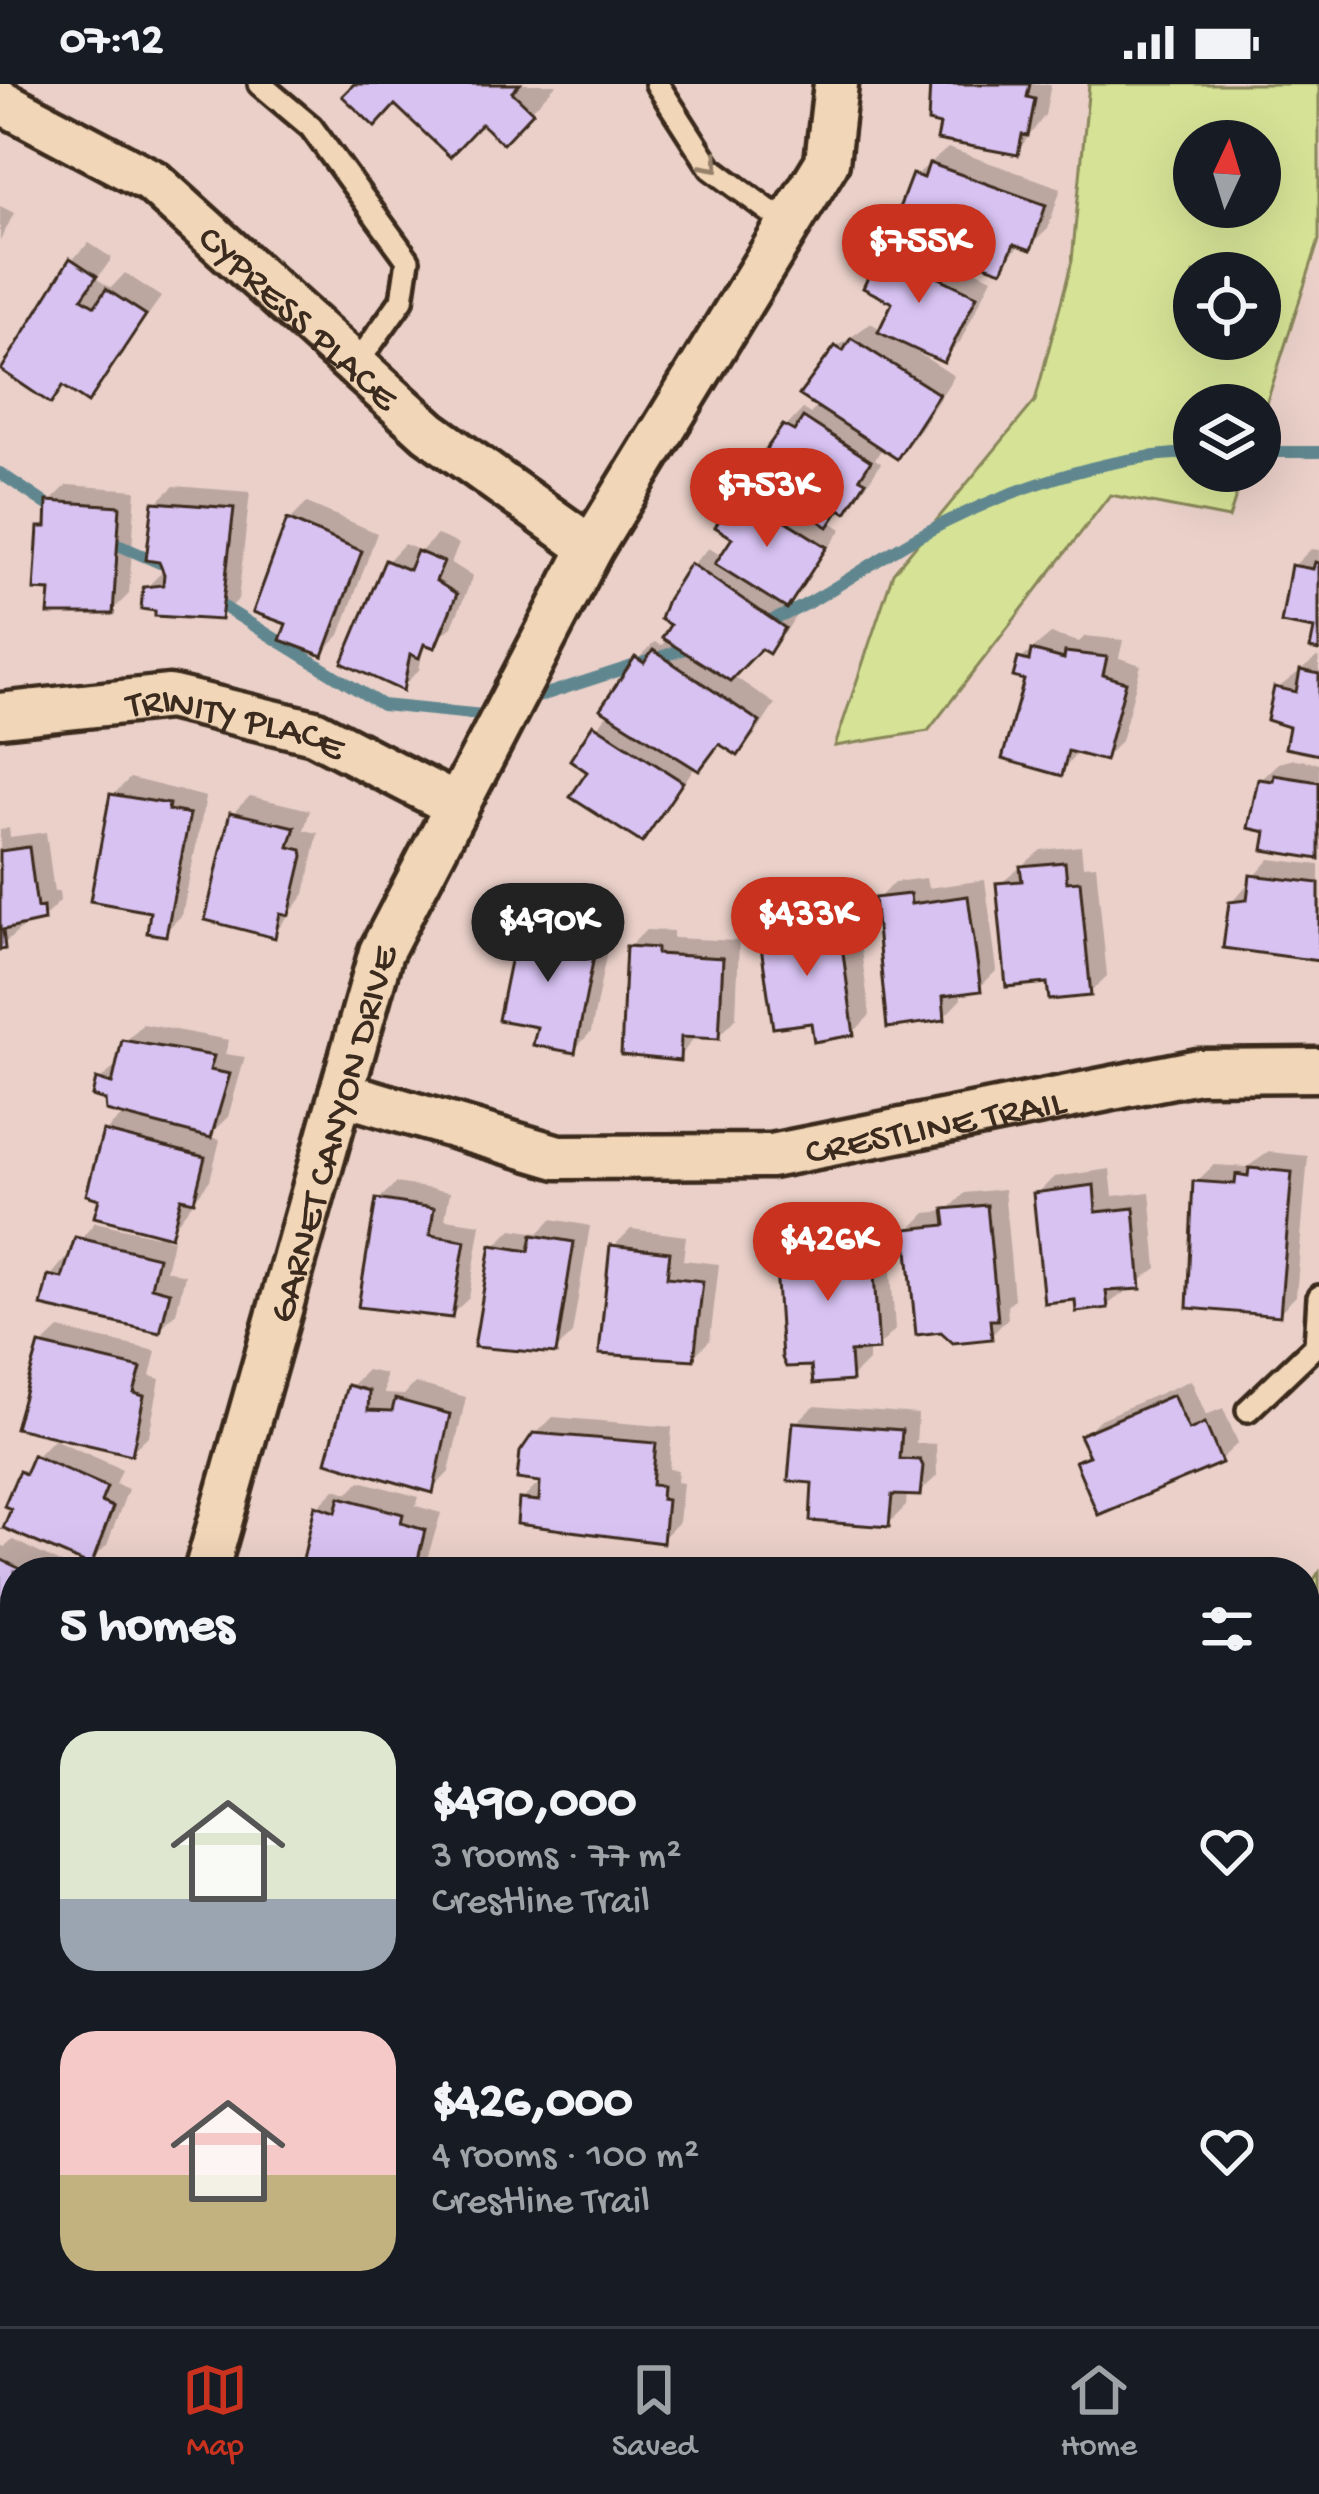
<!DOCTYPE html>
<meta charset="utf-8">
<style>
body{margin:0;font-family:"Gochi Hand",sans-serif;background:#242831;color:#f1f3f6;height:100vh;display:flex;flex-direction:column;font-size:45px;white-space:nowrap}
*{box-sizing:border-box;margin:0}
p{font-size:39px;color:#9ea1a6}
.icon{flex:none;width:66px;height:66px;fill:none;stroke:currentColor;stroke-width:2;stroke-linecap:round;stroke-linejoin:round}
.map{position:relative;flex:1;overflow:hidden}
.details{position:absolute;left:0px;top:1473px;width:1320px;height:771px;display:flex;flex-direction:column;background:#171b24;border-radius:48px 48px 0 0;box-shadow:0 12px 48px #0002}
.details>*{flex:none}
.needle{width:78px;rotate:4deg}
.tools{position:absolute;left:1173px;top:36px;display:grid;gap:24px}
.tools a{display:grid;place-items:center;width:108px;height:108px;border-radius:50%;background:#171b24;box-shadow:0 12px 48px #0002;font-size:60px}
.price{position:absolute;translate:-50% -102px;padding:0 27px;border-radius:42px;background:#c8321e;color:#fff;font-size:39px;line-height:78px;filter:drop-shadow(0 3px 6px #0008)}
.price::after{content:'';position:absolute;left:50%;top:72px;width:36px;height:27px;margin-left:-18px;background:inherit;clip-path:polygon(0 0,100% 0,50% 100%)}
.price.current{background:#222;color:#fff}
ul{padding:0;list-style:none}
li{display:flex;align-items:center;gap:36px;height:300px;padding:0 60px}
li span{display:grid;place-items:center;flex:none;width:336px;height:240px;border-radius:36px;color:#555}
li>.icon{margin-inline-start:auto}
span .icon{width:144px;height:144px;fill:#fffc;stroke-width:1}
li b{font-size:51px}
h2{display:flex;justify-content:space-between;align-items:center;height:144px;padding:0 60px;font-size:51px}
.status{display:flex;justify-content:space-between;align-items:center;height:84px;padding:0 60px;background:#171b24;direction:ltr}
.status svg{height:33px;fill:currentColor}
.tab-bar{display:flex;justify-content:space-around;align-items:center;height:168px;border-top:3px solid #363941;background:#171b24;font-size:33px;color:#9ea1a6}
.tab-bar a{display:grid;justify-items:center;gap:6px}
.tab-bar .current{color:#c8321e}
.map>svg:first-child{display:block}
</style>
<div class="status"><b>07:12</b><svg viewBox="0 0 49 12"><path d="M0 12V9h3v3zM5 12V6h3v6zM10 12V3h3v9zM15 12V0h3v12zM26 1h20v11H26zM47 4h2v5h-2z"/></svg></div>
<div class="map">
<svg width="1319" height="2242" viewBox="0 0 1319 2242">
<rect width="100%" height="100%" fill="#ead0c9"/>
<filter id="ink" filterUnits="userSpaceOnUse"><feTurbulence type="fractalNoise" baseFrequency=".00833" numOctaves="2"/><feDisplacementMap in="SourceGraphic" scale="24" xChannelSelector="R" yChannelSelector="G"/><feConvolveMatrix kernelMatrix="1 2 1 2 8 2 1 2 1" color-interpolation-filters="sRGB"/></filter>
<g filter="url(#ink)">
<g fill="#d6e396" stroke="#88865a" stroke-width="3" fill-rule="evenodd">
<path d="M1089,0h230v156l-59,183v-18h-66v66h50l-15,47 -119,-23 -182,236 -93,15 58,-173 142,-172 37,-140zM1194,57h66v66h-66zM1194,189h66v66h-66z"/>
<path d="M1319,1488v754h-991v-13h977v-720z"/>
</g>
<g fill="#0003">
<path d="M358,0h199l-54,56 -21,-19 -86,-19z"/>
<path d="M933,0h118l-6,31 -28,37 -73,-30z"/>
<path d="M948,64l113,40 -13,41 -18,17 -9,-3 -20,24 -80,-28 -1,4 72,35 -32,64 -17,18 -31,-11 42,27 -40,62 -17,18 -14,-9 -8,12 6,4 -19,29 -32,29 12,8 -52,73 10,7 -15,24 -17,17 -7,-5 -29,30 43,29 -20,31 -17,17 -16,-10 -26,24 -54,73 -51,-68 -17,-12 36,-48 28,-52 17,-17 6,4 7,-8 24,-73 17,-17 14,9 13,-20 4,-44 46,-66 17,-18 7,5 9,-9 18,-58 34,-24 11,7 14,-29 -12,-49 19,-19 12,-57z"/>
<path d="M0,122l14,7 -14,28z"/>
<path d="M89,159l23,15 -15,21 14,9 14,-15 36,24 -73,102 -22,-15 -16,16 22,-140z"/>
<path d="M67,401l69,5 -7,104 -17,17 -59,-23 -12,-60 8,-8 1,-18z"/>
<path d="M174,402l76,6 -12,108 -18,17 -74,-29 19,-19 -9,-66z"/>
<path d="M307,419l70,30 -37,102 -17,17 -33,-132z"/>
<path d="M437,451l22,9 -8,19 22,13 -21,51 -29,23 -4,20 -17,17 -15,-125 17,-18 17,7z"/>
<path d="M1311,465l8,1v98l-2,-22 -23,-60z"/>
<path d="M1051,550l28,8 6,-6 38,4 -4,18 22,7 -20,76 -17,17 -25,-7 -18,21 -40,-113z"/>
<path d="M1319,572v96l-26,-27 -16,-36z"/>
<path d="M1294,675l25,4v93l-59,-76 18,-17z"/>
<path d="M130,694l76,19 -24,118 -17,17 -52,-137z"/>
<path d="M250,712l60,14 -6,20 14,3 -13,61 -31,40 -41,-121z"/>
<path d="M9,744l1,9 36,-5 8,60 5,-1 1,10 -17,17 -23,5 1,6 -21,18v-117z"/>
<path d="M1081,762l2,20 13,-1 11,111 -18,17 -39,-13 -51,-95 42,-35z"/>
<path d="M1270,775l49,6v93l-88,-55z"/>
<path d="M926,794l2,10 57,-8 12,90 -18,18 -19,2 1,9 -17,18 -67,-117 17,-18z"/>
<path d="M539,817l9,2 -2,8 66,14 -21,107 -17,18 -34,-25 -19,-106z"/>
<path d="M798,823l1,8 56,-8 15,108 -17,18 -39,-13 -53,-92 17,-18z"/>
<path d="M646,846l27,1v7l66,3 -3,77 -18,18 -22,-1 -17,23 -50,-111z"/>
<path d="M143,940l86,16 -4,14 20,3 -17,60 -20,19 12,4 -10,40 -45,58 8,2 -7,30 19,5 -9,38 -17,17 -108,-54 44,-54 62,14 -52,-104 20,-19 -27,-32 21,-17 6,-22z"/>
<path d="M1269,1068l39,4 -12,140 -17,17 -83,-131 18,-17 33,2z"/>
<path d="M1110,1085l3,27 37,-4 7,76 -51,38 -69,-112 17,-17z"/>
<path d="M396,1099l54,9 -5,27 36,5 -12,74 -18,17 -73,-115z"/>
<path d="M1004,1105l10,110 -7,7 1,12 -17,18 -82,-106 17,-17 21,-2 18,-18z"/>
<path d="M887,1128l8,118 -17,17 -10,1v13l-17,17 -37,-16 -36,-109 18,-18 26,-1 26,-19z"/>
<path d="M552,1135l38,7 -18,108 -17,17 -61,-104 18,-18 26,4z"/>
<path d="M631,1145l55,7 -3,24 36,4 -9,76 -17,17 -80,-110z"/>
<path d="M59,1245l97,22 -6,25 10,3 -11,56 -18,17 -90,-106z"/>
<path d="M367,1286l18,4 -1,20 20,1 11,-12 51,14 -17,75 -17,18 -82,-103z"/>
<path d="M1191,1296l15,35 17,-7 15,35 -18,17 -141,1 10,-10 -6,-15 17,-17z"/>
<path d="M814,1322l104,8 -2,29 20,1 1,32 -18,17h-12l-1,13 -18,18 -72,-44 -20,-57z"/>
<path d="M553,1333l119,10 -3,42 9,1 -1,12 6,1 -4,39 -17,17 -140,-39 21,-21 -8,-44z"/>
<path d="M53,1355l69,30 -6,15 12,5 -21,56 -17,17 -69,-89z"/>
<path d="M360,1397l59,16 -3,9 25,7 -18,59h-101l-18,-5 14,-61 17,-17 13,4z"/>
<path d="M13,1456l53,26 -3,6h-48v82l-15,-7v-103l5,3z"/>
<path d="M15,1590v50l-15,25v-73l7,5z"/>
</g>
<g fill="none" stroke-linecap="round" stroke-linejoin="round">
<g stroke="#61878f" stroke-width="12">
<path d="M1260,368h59"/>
<path d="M0,389l58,39"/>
<path d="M107,456l53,23"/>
<path d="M211,515l171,106 101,10 12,-4"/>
<path d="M759,541c57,-19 109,-62 162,-90 80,-43 183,-80 273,-82"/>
<path d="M525,617l169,-55"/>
</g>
</g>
<g fill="#d8c2f2" stroke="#3b2a1e" stroke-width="3">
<path d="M354,0h166l-8,8 21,20 -30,32 -22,-20 -31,33 -55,-52 -20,22 -33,-31z"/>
<path d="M930,0h100l-3,13 8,2 -7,37 -6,-1 -4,20 -81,-15 3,-15 -12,-3z"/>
<path d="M929,79l117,42 -15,45 -17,-6 -12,27 -112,-39 22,-58 12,4z"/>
<path d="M881,166l96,46 -33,67 -66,-31 14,-29 -29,-15z"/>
<path d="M70,174l27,18 -15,22 13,8 11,-17 40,26 -58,88 -25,-17 -12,18 -50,-34z"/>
<path d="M851,254l88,56 -42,65 -98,-64 36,-49 8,5z"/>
<path d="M803,333l68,44 -11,17 6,3 -20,32 -6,-4 -12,18 -80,-52 35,-50 11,6z"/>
<path d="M738,407l89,56 -40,62 -72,-45 17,-26 -17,-11z"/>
<path d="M47,417l73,5 -7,108h-65l2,-23 -16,-1 4,-63h8z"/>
<path d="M153,418l81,6 -13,112 -66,-4v-5l-14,-2 2,-22 20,-2 1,-11 -5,-12 -13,-2z"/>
<path d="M287,435l75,32 -39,105 -43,-16 6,-16 -33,-12z"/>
<path d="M417,467l27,11 -8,19 21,13 -22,54 -11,-4 -5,14 -9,-4 -7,37 -61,-28 43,-103 24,10z"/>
<path d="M1315,478l4,1v88l-9,-2 4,-20 -33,-6 10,-58 22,4z"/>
<path d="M690,479l95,65 -16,26 -8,-5 -31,32 -68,-43 8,-13 -10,-6 7,-19z"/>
<path d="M653,566l107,72 -22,34 -19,-12 -20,27 -99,-62 35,-52 9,6z"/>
<path d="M1031,566l33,9 1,-7 42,5 -4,18 23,7 -21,79 -37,-10 -6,25 -60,-17 22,-79 -11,-3 5,-19 11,3z"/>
<path d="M1300,586l19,4v81l-34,-7 4,-21 -22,-7 7,-33 22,5z"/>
<path d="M593,640l90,58 -41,61 -72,-46 17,-25 -17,-12z"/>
<path d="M1274,691l45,7v77l-56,-9 3,-18 -18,-4 10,-49 15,2z"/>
<path d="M110,710l59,10 -1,6 22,4 -24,122 -19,-3 3,-21 -60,-11z"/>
<path d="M230,728l65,15 -6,20 13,3 1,6 -14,59 -9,-2 -5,25 -70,-18z"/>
<path d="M29,763l8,61 6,-1 1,14 -41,9 2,19 -5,1v-99z"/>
<path d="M1065,778l2,20 13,-1 11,115 -42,4 -2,-17 -41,4 -10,-104 26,-2 -2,-15z"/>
<path d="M1250,791l69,8v78l-96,-13 6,-46 18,-2z"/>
<path d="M910,810l1,10 57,-8 13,95 -38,5 2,24 -58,8 -13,-130z"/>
<path d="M519,833l13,3 -1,8 66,13 -22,112 -42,-8 4,-18 -39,-7z"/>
<path d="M781,839l2,8 56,-8 15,112 -40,7 -3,-19 -38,5 -15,-101z"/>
<path d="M626,862l31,2v6l66,4 -4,81 -38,-2 -1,24 -59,-6z"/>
<path d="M122,956l92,16 -4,14 20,4 -19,64 -105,-27 -1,-11 -13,-4 4,-17 16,5z"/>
<path d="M103,1047l102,26 -11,44 -13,-3 -10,39 -77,-20 5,-18 -13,-4z"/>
<path d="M1249,1084l43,4 -12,144 -93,-8 6,-127 42,3 1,-10 12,2z"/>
<path d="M1094,1101l2,27 38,-4 7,81 -35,2 2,17 -32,4 -1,-12 -31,3 -11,-110z"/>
<path d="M376,1115l58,9 -4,27 35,6 -13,77 -94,-11z"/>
<path d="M987,1121l11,115h-8l2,19 -39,4 -12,-11 -25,3 -10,-106 40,-4 -2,-16z"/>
<path d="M871,1144l8,122 -29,2 2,29 -39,3 -2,-18 -25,1 -4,-9 -7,-106 41,-3v-13h11v-5z"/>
<path d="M532,1151l42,7 -18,112 -82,-7 17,-102 38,6z"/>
<path d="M75,1153l83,20 -7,30 19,5 -10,41 -119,-27 7,-31 14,3z"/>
<path d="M610,1161l60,7 -3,25 36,4 -9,79 -95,-6z"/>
<path d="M39,1260l102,24 -7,25 10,3 -12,59 -117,-27z"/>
<path d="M347,1301l22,6 -1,19 24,1 3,-12 55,15 -17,79 -107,-31z"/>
<path d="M1173,1311l16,35 16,-7 17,40 -124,52 -23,-54 14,-5 -10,-21z"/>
<path d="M793,1338l109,8 -2,29 20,1 3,6 -3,30 -28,-1 -3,32 -79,-6 2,-38 -24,-2z"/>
<path d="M533,1349l123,10 -4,42 10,1 -1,13 6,1 -4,43 -146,-19 2,-25 20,2 1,-19 -23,-3 3,-27z"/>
<path d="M33,1371l74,32 -6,15 12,5 -22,59 -88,-38 8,-19 -7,-3 15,-35 6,3z"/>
<path d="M340,1413l63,17 -2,9 24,7 -10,42 -114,-3 14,-64 21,7z"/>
<path d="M0,1475l27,13h-12v85l-15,-7z"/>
<path d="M1,1599l14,6v26l-15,24z"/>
<path d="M86,2229h134l1,3 -7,10h-15l-113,-5z"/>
</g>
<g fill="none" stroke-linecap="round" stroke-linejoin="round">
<defs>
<g id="lane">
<path d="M260,0l51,43 97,133 -6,40 -47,66"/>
<path d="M657,0l54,84 77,57"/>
<path d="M1248,1326l68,-65 3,-48"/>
<path d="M1305,2084l14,-10"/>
<path d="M626,2242l8,-13"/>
</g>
<g id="street">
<path id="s1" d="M0,17l153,81 276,250 162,116"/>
<path id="s2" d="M0,631l169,-18 145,35 143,74"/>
<path id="s3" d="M341,1009l217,64 213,-1 427,-85 121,-1"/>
<path id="s4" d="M206,1488l175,-620 210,-404 236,-386 9,-78"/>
<path d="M0,1912l15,-31"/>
</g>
</defs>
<use href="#lane" stroke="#3b2a1e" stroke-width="30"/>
<use href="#street" stroke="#3b2a1e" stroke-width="51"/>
<use href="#lane" stroke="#f1d6b8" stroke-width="21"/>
<use href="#street" stroke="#f1d6b8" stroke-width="42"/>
</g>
<defs><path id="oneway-chevron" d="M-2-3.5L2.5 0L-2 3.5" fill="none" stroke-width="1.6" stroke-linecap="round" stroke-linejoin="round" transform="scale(3)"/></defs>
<use stroke="#96806b" href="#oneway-chevron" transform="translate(712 80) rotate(48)"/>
</g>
<g text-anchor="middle" stroke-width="9" stroke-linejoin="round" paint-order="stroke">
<g font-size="39" fill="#3b2a1e" stroke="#f1d6b8">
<text dy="14" stroke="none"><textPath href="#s1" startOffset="372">CYPRESS PLACE</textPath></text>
<text dy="14" stroke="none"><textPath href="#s2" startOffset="240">TRINITY PLACE</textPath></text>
<text dy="14" stroke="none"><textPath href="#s3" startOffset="606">CRESTLINE TRAIL</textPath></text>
<text dy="14" stroke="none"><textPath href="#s4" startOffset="456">GARNET CANYON DRIVE</textPath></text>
</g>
</g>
</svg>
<div class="tools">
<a><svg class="needle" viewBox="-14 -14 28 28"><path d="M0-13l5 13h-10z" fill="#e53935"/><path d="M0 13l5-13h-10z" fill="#9ea1a6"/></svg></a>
<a><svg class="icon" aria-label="locate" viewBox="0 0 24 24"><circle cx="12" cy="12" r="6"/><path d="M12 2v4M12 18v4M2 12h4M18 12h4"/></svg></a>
<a><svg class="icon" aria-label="layers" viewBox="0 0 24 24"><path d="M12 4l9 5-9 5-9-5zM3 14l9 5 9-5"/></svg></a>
</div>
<b class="price" style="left:919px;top:222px">$755K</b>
<b class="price" style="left:767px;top:466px">$753K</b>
<b class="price" style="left:807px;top:895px">$433K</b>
<b class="price current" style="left:548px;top:901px">$490K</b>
<b class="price" style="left:828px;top:1220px">$426K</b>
<section class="details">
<h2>5 homes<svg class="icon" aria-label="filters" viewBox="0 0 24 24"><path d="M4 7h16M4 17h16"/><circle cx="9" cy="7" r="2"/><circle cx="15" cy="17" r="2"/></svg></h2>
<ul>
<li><span style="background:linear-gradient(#dfe7d0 70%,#9aa5b1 0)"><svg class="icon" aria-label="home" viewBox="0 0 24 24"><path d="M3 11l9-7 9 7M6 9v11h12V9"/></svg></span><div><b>$490,000</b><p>3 rooms · 77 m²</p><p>Crestline Trail</p></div><svg class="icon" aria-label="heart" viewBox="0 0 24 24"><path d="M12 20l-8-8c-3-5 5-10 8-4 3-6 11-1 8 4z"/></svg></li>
<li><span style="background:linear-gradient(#f6c9c9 60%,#c2b280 0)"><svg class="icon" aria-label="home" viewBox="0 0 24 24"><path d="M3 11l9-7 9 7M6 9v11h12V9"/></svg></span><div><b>$426,000</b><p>4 rooms · 100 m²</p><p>Crestline Trail</p></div><svg class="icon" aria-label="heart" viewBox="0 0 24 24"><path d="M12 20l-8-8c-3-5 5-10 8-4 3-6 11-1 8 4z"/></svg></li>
</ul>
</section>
</div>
<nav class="tab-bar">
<a class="current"><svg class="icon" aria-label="map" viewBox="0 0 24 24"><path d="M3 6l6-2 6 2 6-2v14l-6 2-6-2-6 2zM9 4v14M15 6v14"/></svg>Map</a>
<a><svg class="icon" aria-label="saved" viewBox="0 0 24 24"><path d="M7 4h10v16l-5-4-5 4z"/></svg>Saved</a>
<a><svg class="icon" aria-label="home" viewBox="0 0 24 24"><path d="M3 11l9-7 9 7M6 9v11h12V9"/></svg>Home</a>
</nav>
